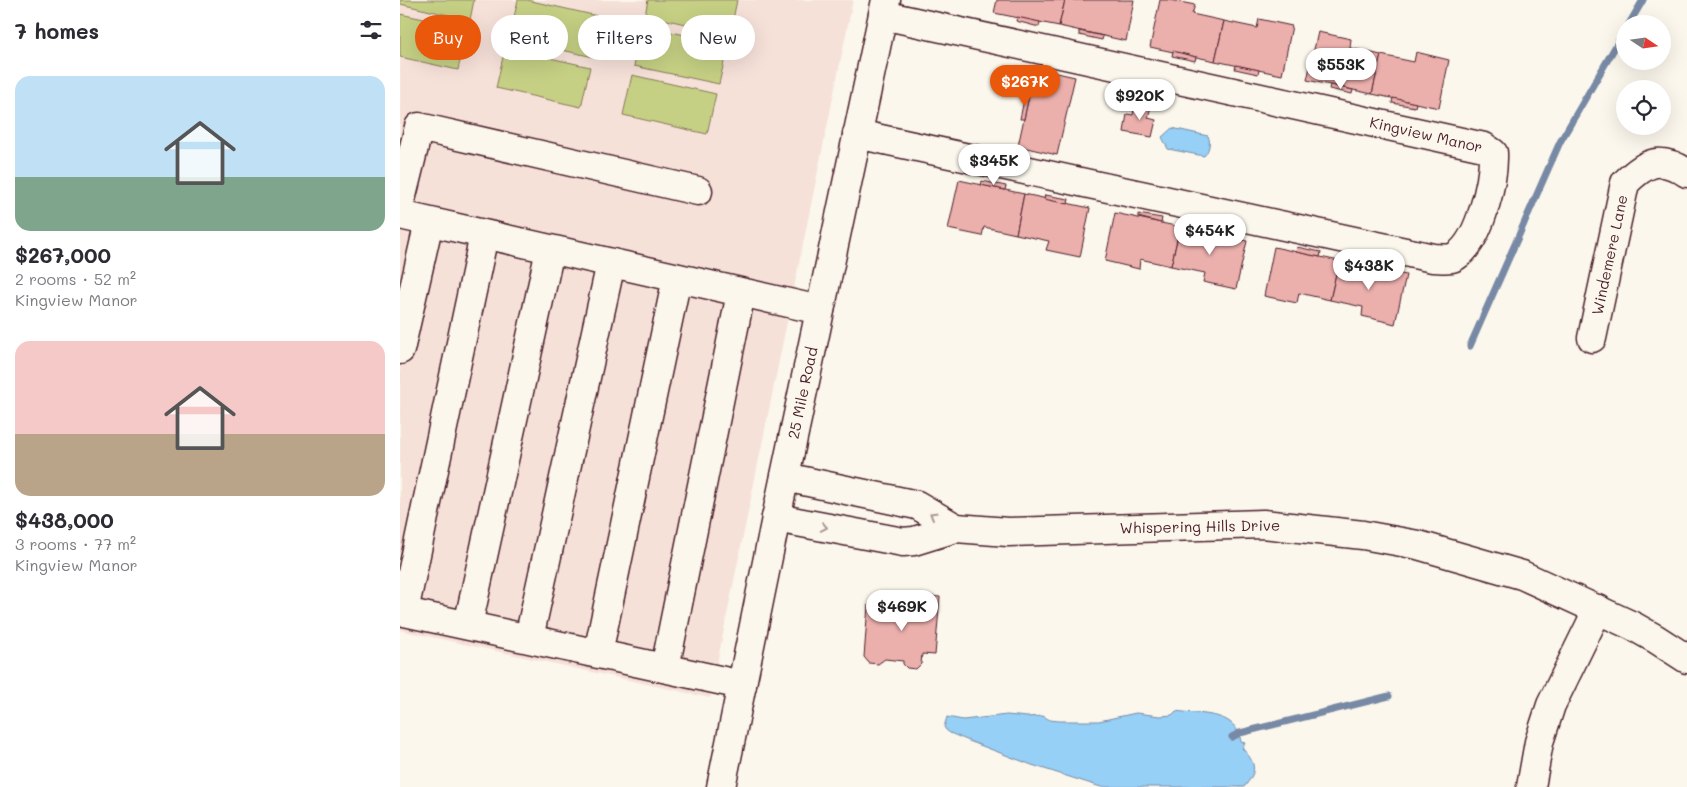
<!DOCTYPE html>
<meta charset="utf-8">
<style>
body{margin:0;font-family:Mali,sans-serif;background:#f7f7f7;color:#2b2b33;height:100vh;display:flex;flex-direction:column;font-size:19px;white-space:nowrap}
*{box-sizing:border-box;margin:0}
p{font-size:16px;color:#7c7c81}
.icon{flex:none;width:28px;height:28px;fill:none;stroke:currentColor;stroke-width:2;stroke-linecap:round;stroke-linejoin:round}
.map{position:relative;flex:1;overflow:hidden}
.drawer{display:flex;flex-direction:column;background:#fff;width:400px}
.drawer>*{flex:none}
.top-card{position:absolute;left:15px;top:15px;width:475px;height:45px;display:flex;gap:10px}
.needle{width:32px;rotate:103deg}
.fabs{position:absolute;left:1216px;top:15px;display:grid;gap:10px}
.fabs a{display:grid;place-items:center;width:55px;height:55px;border-radius:50%;background:#fff;box-shadow:0 5px 20px #0002;font-size:25px}
.price{position:absolute;translate:-50% -42px;padding:0 11px;border-radius:18px;background:#fff;color:#222;font-size:16px;line-height:32px;filter:drop-shadow(0 1px 2px #0008)}
.price::after{content:'';position:absolute;left:50%;top:30px;width:15px;height:11px;margin-left:-8px;background:inherit;clip-path:polygon(0 0,100% 0,50% 100%)}
.price.on{background:#ea580c;color:#fff}
ul{padding:0;list-style:none}
li{display:grid;align-content:center;gap:10px;height:265px;padding:0 15px}
li span{display:grid;place-items:center;height:155px;border-radius:15px;color:#555}
li>.icon{margin-inline-start:auto}
span .icon{width:90px;height:90px;fill:#fffc;stroke-width:1}
li b{font-size:21px}
h2{display:flex;justify-content:space-between;align-items:center;height:60px;padding:0 15px;font-size:21px}
.chip{padding:0 18px;border-radius:22px;background:#fff;box-shadow:0 5px 20px #0002;font-size:18px;line-height:45px}
.chip.on{background:#ea580c;color:#fff}
main{display:flex;flex:1;min-height:0}
.map>svg:first-child{display:block}
</style>
<main>
<section class="drawer">
<h2>7 homes<svg class="icon" aria-label="filters" viewBox="0 0 24 24"><path d="M4 7h16M4 17h16"/><circle cx="9" cy="7" r="2"/><circle cx="15" cy="17" r="2"/></svg></h2>
<ul>
<li><span style="background:linear-gradient(#bfe0f5 65%,#7fa58c 0)"><svg class="icon" aria-label="home" viewBox="0 0 24 24"><path d="M3 11l9-7 9 7M6 9v11h12V9"/></svg></span><div><b>$267,000</b><p>2 rooms · 52 m²</p><p>Kingview Manor</p></div></li>
<li><span style="background:linear-gradient(#f6c9c9 60%,#b9a48a 0)"><svg class="icon" aria-label="home" viewBox="0 0 24 24"><path d="M3 11l9-7 9 7M6 9v11h12V9"/></svg></span><div><b>$438,000</b><p>3 rooms · 77 m²</p><p>Kingview Manor</p></div></li>
</ul>
</section>
<div class="map">
<svg width="1287" height="787" viewBox="0 0 1287 787">
<rect width="100%" height="100%" fill="#fbf7ec"/>
<filter id="ink" filterUnits="userSpaceOnUse"><feTurbulence type="fractalNoise" baseFrequency=".02" numOctaves="2"/><feDisplacementMap in="SourceGraphic" scale="10" xChannelSelector="R" yChannelSelector="G"/><feConvolveMatrix kernelMatrix="1 2 1 2 8 2 1 2 1" color-interpolation-filters="sRGB"/></filter>
<g filter="url(#ink)">
<path fill="#f6e1d9" d="M0,0h453l-143,698 -310,-68z"/>
<g fill="#c5d084" stroke="#887858">
<path d="M0,0h74l-4,20 -70,-16z"/>
<path d="M118,0h9l75,17 -9,40 -84,-19z"/>
<path d="M248,0h89l-7,34 -85,-19z"/>
<path d="M0,14l67,14 -9,42 -58,-13z"/>
<path d="M243,26l85,18 -9,40 -85,-18z"/>
<path d="M105,48l85,19 -9,40 -85,-19z"/>
<path d="M232,75l84,19 -9,40 -84,-19z"/>
</g>
<g fill="#96d0f6" stroke="#7889a5">
<path d="M772,128l36,8c3,6 1,15 -4,20l-36,-7 -6,-12z"/>
<path d="M776,711c24,4 61,-1 65,31l4,1 -3,5c14,15 16,23 2,39h-143l-69,-22 -63,-24 -19,-8 -4,-3 -2,-3 3,-10 16,3 44,-5 20,2 16,-1 7,4 9,1h40l37,-8 24,3 12,-1z"/>
</g>
<g fill="none" stroke-linecap="round" stroke-linejoin="round">
<g stroke="#7889a5" stroke-width="7">
<path d="M1229,24l14,-24"/>
<path d="M1070,346l90,-204 65,-112"/>
<path d="M832,737l8,-4 149,-37"/>
</g>
</g>
<g fill="#ebafac" stroke="#4a1f2b">
<path d="M597,0h68l-6,26 -65,-13z"/>
<path d="M665,0h69l-8,41 -67,-15z"/>
<path d="M760,0h10l25,5 -3,9 32,7 -9,40 -65,-14z"/>
<path d="M617,17l23,5 -1,5 -23,-6z"/>
<path d="M859,19l33,7 -10,49 -67,-14 9,-40 33,7z"/>
<path d="M679,31l24,5 -1,4 -23,-5z"/>
<path d="M918,32l33,7 -1,9 31,7 -9,39 -65,-14z"/>
<path d="M773,51l23,6 -1,4 -23,-5z"/>
<path d="M1016,52l33,8 -10,48 -67,-14 9,-39 33,7z"/>
<path d="M836,65l23,5 -1,4 -23,-5z"/>
<path d="M635,68l40,9 -18,78 -39,-9z"/>
<path d="M930,85l23,5 -1,4 -23,-5z"/>
<path d="M625,95l4,1 -5,23h-4z"/>
<path d="M993,98l23,5 -1,4 -23,-4z"/>
<path d="M735,103l16,3 -3,12 8,2 -4,17 -28,-5 3,-18 6,1z"/>
<path d="M559,180l65,14 -8,40 -32,-7 -2,9 -34,-7z"/>
<path d="M582,181l24,5 -1,4 -24,-5z"/>
<path d="M624,194l66,14 -10,49 -34,-7 3,-9 -33,-7z"/>
<path d="M645,195l24,4 -1,5 -24,-5z"/>
<path d="M715,213l65,14 -9,39 -31,-7 -1,10 -34,-8z"/>
<path d="M738,214l24,4 -1,5 -23,-6z"/>
<path d="M780,227l67,14 -11,48 -33,-7 2,-9 -34,-7z"/>
<path d="M801,227l24,5 -1,4 -24,-5z"/>
<path d="M874,247l65,14 -9,39 -31,-7 -2,10 -33,-7z"/>
<path d="M897,247l24,5 -1,5 -24,-5z"/>
<path d="M939,261l67,14 -11,49 -33,-8 1,-9 -33,-7z"/>
<path d="M960,261l24,5 -1,4 -24,-5z"/>
<path d="M516,595l24,2 -5,58 -13,-1 -1,10 -5,5 -9,-1 -4,-4v-3l-18,-2 -7,5 -9,-1 -5,-6 4,-52 18,2v-2l28,2z"/>
</g>
<g fill="none" stroke-linecap="round" stroke-linejoin="round">
<defs>
<g id="minor">
<path d="M457,134l576,124c7,0 17,2 23,-2 24,-15 38,-76 37,-103l-9,-6 -601,-132"/>
<path d="M0,204l19,-77 279,64"/>
<path d="M0,215l420,95"/>
<path d="M1192,338l33,-155c21,-21 35,-28 62,-10"/>
<path d="M0,350l29,-128"/>
<path d="M376,518l127,24 11,-1 42,-13 -39,-23 -132,-28"/>
<path d="M556,528l52,4 255,-8 100,11 55,10 104,30 111,51 23,13 31,20"/>
<path d="M0,611l342,74"/>
<path d="M4,611l80,-376"/>
<path d="M68,625l82,-375"/>
<path d="M129,638l82,-375"/>
<path d="M198,653l79,-375"/>
<path d="M265,668l76,-375"/>
<path d="M321,787l55,-269 110,-518"/>
<path d="M1131,787l8,-45 12,-37 47,-96"/>
</g>
</defs>
<use href="#minor" stroke="#4a1f2b" stroke-width="31"/>
<use href="#minor" stroke="#fbf7ec" stroke-width="28"/>
</g>
<defs><path id="oneway-chevron" d="M-2-3.5L2.5 0L-2 3.5" fill="none" stroke-width="1.6" stroke-linecap="round" stroke-linejoin="round" transform="scale(1.25)"/></defs>
<g stroke="#ab9695">
<use href="#oneway-chevron" transform="translate(533 515) rotate(-150)"/>
<use href="#oneway-chevron" transform="translate(424 527) rotate(11)"/>
</g>
</g>
<g text-anchor="middle" stroke-width="5" stroke-linejoin="round" paint-order="stroke">
<g font-size="15" fill="#4a1f2b" stroke="#fbf7ec">
<text transform="translate(1026 135) rotate(13)" y="5">Kingview Manor</text>
<text transform="translate(1210 255) rotate(-78)" y="5">Windemere Lane</text>
<text transform="translate(403 393) rotate(-78)" y="5">25 Mile Road</text>
<text transform="translate(800 527) rotate(-1)" y="5">Whispering Hills Drive</text>
</g>
</g>
</svg>
<div class="fabs">
<a><svg class="needle" viewBox="-14 -14 28 28"><path d="M0-13l5 13h-10z" fill="#e53935"/><path d="M0 13l5-13h-10z" fill="#7c7c81"/></svg></a>
<a><svg class="icon" aria-label="locate" viewBox="0 0 24 24"><circle cx="12" cy="12" r="6"/><path d="M12 2v4M12 18v4M2 12h4M18 12h4"/></svg></a>
</div>
<b class="price" style="left:941px;top:90px">$553K</b>
<b class="price on" style="left:625px;top:107px">$267K</b>
<b class="price" style="left:740px;top:121px">$920K</b>
<b class="price" style="left:594px;top:186px">$345K</b>
<b class="price" style="left:810px;top:256px">$454K</b>
<b class="price" style="left:969px;top:291px">$438K</b>
<b class="price" style="left:502px;top:632px">$469K</b>
<div class="top-card">
<a class="chip on">Buy</a>
<a class="chip">Rent</a>
<a class="chip">Filters</a>
<a class="chip">New</a>
</div>
</div>
</main>
